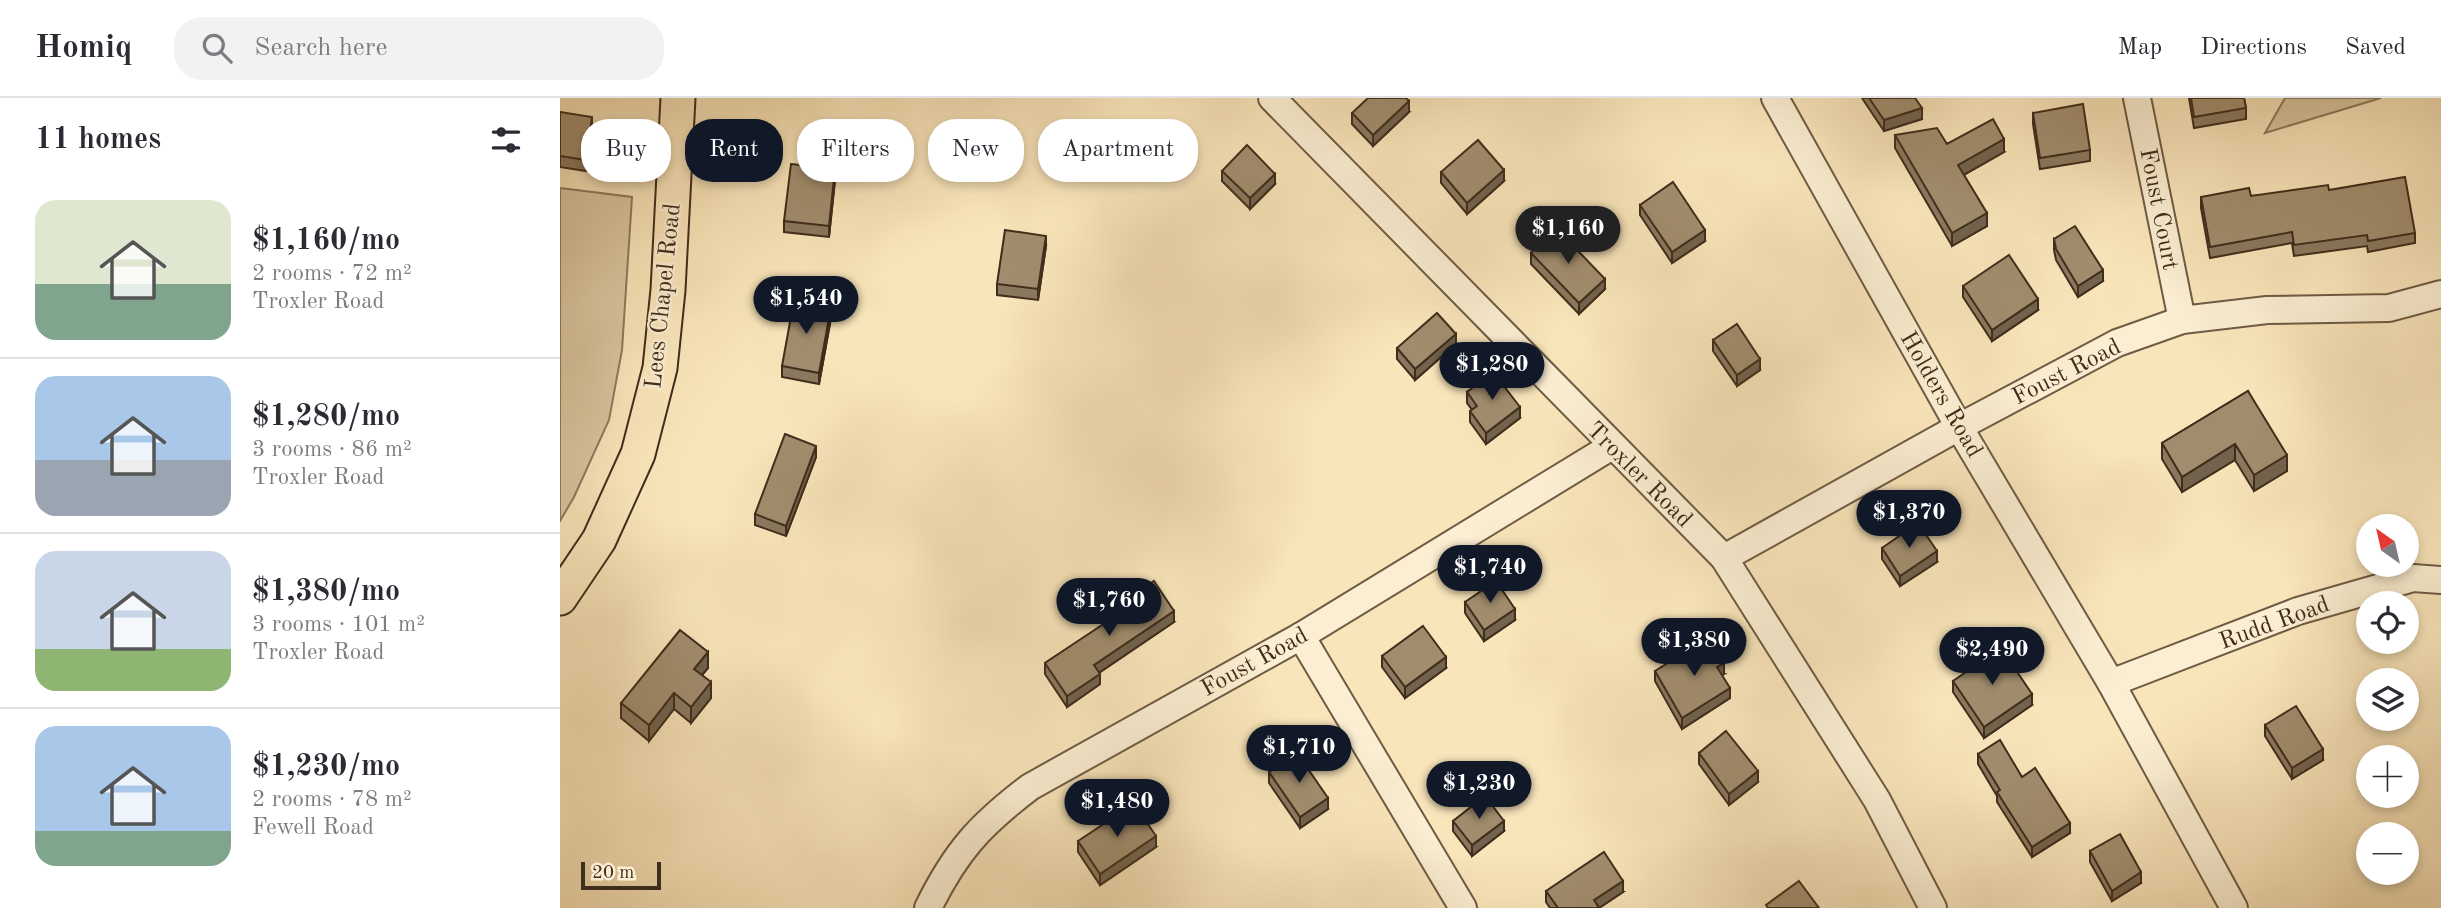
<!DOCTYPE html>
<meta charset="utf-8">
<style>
body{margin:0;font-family:"Old Standard TT",serif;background:#f2f2f3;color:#2b2b33;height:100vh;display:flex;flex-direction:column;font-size:26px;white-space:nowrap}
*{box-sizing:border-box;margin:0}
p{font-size:23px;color:#7c7c81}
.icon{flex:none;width:38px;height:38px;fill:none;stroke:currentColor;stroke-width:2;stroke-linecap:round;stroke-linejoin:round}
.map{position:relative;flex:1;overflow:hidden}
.panel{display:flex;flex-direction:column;background:#fff;width:560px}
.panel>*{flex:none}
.top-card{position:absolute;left:21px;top:21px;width:665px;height:63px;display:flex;gap:14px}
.needle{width:46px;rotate:326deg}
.buttons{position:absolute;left:1796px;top:416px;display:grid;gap:14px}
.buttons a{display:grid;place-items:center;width:63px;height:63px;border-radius:50%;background:#fff;box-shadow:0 4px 10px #0003;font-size:35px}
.scale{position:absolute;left:21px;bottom:18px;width:80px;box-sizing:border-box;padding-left:7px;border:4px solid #412d1c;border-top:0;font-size:19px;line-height:24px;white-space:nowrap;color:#412d1c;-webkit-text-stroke:5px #fbeed2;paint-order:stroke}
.price{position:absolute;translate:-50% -60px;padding:0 16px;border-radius:24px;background:#111827;color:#fff;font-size:23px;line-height:46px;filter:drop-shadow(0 2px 4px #0008)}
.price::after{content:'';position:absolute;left:50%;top:42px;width:21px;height:16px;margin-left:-10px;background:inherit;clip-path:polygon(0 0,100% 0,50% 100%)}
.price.selected{background:#222;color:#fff}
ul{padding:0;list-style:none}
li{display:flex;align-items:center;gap:21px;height:175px;padding:0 35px}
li+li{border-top:2px solid #e1e1e2}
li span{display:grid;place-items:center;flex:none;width:196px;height:140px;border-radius:21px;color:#555}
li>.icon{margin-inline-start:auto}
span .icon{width:84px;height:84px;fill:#fffc;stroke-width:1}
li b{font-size:30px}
h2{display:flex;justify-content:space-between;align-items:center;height:84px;padding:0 35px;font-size:30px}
.pill{padding:0 24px;border-radius:28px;background:#fff;box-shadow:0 4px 10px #0003;font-size:24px;line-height:63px}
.pill.selected{background:#111827;color:#fff}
header{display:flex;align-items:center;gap:42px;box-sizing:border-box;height:98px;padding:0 35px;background:#fff;border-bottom:2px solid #e1e1e2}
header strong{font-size:33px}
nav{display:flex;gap:38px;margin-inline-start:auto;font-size:24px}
.search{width:490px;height:63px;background:#f2f2f3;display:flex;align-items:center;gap:18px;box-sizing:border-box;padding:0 24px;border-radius:28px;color:#7c7c81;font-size:26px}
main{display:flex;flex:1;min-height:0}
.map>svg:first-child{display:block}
</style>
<header>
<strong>Homiq</strong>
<div class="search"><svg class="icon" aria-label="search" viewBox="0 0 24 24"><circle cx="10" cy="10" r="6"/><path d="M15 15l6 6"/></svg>Search here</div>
<nav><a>Map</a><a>Directions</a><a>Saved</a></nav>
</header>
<main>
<section class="panel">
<h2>11 homes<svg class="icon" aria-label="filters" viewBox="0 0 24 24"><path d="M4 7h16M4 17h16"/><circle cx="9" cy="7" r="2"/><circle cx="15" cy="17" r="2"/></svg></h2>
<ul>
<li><span style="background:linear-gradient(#dfe7d0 60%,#7fa58c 0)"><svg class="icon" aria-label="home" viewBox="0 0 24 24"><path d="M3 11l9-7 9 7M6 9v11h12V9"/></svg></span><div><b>$1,160/mo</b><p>2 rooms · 72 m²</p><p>Troxler Road</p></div></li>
<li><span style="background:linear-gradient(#a9c7e8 60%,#9aa5b1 0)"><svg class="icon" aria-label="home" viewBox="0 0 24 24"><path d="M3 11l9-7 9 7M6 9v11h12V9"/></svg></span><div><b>$1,280/mo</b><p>3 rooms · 86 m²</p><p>Troxler Road</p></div></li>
<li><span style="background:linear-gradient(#c9d6e8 70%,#8fb573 0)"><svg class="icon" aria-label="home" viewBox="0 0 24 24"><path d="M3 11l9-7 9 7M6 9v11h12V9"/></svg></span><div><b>$1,380/mo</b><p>3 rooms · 101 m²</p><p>Troxler Road</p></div></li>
<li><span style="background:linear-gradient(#a9c7e8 75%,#7fa58c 0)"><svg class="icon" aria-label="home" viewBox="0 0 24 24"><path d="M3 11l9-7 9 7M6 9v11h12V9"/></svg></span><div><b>$1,230/mo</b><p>2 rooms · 78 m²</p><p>Fewell Road</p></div></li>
</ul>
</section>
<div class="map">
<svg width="1881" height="810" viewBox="0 0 1881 810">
<rect width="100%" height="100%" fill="#f9e5ba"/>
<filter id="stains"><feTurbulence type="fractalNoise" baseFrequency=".00286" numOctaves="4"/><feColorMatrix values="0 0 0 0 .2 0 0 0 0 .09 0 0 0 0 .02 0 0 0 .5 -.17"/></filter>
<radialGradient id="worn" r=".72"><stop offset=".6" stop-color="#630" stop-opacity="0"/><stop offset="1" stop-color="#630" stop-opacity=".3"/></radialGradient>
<g fill="#dac69f" stroke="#8e7a5e" stroke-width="2">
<path d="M1725,0h96l-116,35z"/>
<path d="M0,90l72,9 -10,153 -13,70 -35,77 -14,24z"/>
</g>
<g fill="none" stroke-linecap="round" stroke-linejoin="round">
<defs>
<g id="minor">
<path d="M712,0l452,460 153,242 56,108"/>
<path d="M1215,0l184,329 152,256 123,225"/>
<path d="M1577,0l45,222"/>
<path d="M1164,460l235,-131 158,-84 65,-23 85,-10 122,-2 52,-14"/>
<path d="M741,538l162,272"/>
<path d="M1551,585l187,-72 115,-33 28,2"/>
<path d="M368,810c28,-57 52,-83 102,-121l271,-151 311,-190"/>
</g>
<path id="major" d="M0,500l39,-58 39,-86 22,-86 8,-78 10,-192"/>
</defs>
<use href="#minor" stroke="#6f5b44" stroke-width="30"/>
<use href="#major" stroke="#412d1c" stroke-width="37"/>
<use href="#minor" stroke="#fbeed2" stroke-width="26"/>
<use href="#major" stroke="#f9e5ba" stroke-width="33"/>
</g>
<g fill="#8a795f" stroke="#412d1c" stroke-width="2">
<path d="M1302,0h53l7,21 -38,12z"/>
<path d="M1629,0h55l2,10v11l-52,9z"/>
<path d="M0,14l32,16 -6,43 -26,-4z"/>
<path d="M849,14l-36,34 -21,-22v-11z"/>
<path d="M1473,15l57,37v11l-50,8 -7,-45z"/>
<path d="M1335,37l109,17 -40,23 23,51 -35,20 -57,-98z"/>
<path d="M662,73l53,13 -25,25 -28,-28z"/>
<path d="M881,74l63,9 -37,33 -26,-31z"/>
<path d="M275,82l-6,57 -45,-5v-11z"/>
<path d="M1769,92l86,43v10l-47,9 -1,-6 -73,10 -2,-13 -82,15 -9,-50v-11l50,-1z"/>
<path d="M1080,107l65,36 -33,22 -32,-48z"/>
<path d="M1494,141l49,42 -25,16 -22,-37 -2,-10z"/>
<path d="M486,148l-8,54 -41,-5v-11z"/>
<path d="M971,155l74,36 -26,25 -48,-50z"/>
<path d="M1403,188l75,24 -46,31 -29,-44z"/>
<path d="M271,220l-12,66 -37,-7v-11z"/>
<path d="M1153,242l47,30 -23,16 -24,-35z"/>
<path d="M896,246l-41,36 -18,-21v-11z"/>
<path d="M1688,293l39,80 -33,20 -19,-31 -53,32 -20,-33v-16z"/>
<path d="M907,294l53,26 -34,26 -16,-22v-11l2,-1 -5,-7z"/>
<path d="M256,359l-30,79 -31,-11v-11z"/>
<path d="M1322,450l55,14 -37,24 -18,-27z"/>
<path d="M905,504l50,18 -31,21 -19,-28z"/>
<path d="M544,516l70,8 -75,51 1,11 -33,23 -22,-33v-11l59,-39z"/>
<path d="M822,558l64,12 -41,30 -23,-31z"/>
<path d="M148,570l-6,7 9,23 -20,25 -17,-14 -25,32 -28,-23v-15z"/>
<path d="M1095,573l69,3 -2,1 8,23 -48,31 -27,-48z"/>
<path d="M1393,583l79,24 -48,33 -31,-46z"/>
<path d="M1705,627l58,35 -31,19 -27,-43z"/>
<path d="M1139,655l59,29 -29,23 -30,-41z"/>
<path d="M1418,656l44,23 48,56 -38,24 -35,-55v-6l-19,-32z"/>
<path d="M709,674l59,37 -28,19 -31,-45z"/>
<path d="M893,723l51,10 -32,25 -19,-25z"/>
<path d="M518,743l78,6 -56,38 -22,-33z"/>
<path d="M1530,753l51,32 -29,18 -22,-39z"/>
<path d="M986,793l77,1 -24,16h-49l-4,-6z"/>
</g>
<g fill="#71634d" stroke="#412d1c" stroke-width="2">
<path d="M849,3v11l-36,34v-11z"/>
<path d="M1362,10v11l-38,12v-11z"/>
<path d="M32,19v11l-6,43v-11z"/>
<path d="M1444,41v13l-46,26v-13z"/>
<path d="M275,71v11l-6,57v-11z"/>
<path d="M944,72v11l-37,33v-11z"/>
<path d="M715,76v10l-25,25v-11z"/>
<path d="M1427,115v13l-35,20v-13z"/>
<path d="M1145,132v11l-33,22v-11z"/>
<path d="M486,138v10l-8,54v-11z"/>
<path d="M1543,172v11l-25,16v-11z"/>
<path d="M1045,181v10l-26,25v-11z"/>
<path d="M1478,201v11l-46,31v-11z"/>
<path d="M271,209v11l-12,66v-11z"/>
<path d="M896,236v10l-41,36v-11z"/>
<path d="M1200,261v11l-23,16v-11z"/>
<path d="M960,309v11l-34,26v-11z"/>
<path d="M1675,346v16l-53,32v-15z"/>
<path d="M256,348v11l-30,79v-10z"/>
<path d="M1727,357v16l-33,20v-16z"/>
<path d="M1377,453v11l-37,24v-10z"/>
<path d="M955,511v11l-31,21v-11z"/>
<path d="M614,513v11l-80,54v-11z"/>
<path d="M148,554v16l-14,16v-15z"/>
<path d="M886,559v11l-41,30v-11z"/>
<path d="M1164,565v11l-7,4v-11z"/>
<path d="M540,576v10l-33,23v-11z"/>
<path d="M151,584v16l-20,25v-16z"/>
<path d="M1170,590v10l-48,31v-11z"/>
<path d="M114,595v16l-25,32v-16z"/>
<path d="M1472,596v11l-48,33v-11z"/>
<path d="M1763,651v11l-31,19v-11z"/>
<path d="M1198,673v11l-29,23v-11z"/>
<path d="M768,700v11l-28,19v-11z"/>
<path d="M944,723v10l-32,25v-11z"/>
<path d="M1510,725v10l-38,24v-10z"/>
<path d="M596,738v11l-56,38v-11z"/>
<path d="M1581,774v11l-29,18v-10z"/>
<path d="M1063,783v11l-24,16 -5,-8z"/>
</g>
<g fill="#a18d6e" stroke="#412d1c" stroke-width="2">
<path d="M808,0h38l3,3 -36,34 -21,-22z"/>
<path d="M1309,0h46l7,10 -38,12z"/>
<path d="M1631,0h53l2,10 -52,9z"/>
<path d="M1523,6l7,46 -50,8 -7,-45z"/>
<path d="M0,14l32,5 -6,43 -26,-4z"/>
<path d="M1433,21l11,20 -46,26 29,48 -35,20 -57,-98 42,-7 10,16z"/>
<path d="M918,42l26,30 -37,33 -26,-31z"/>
<path d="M687,47l28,29 -25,24 -28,-27z"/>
<path d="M231,66l44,5 -6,57 -45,-5z"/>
<path d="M1845,79l10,56 -47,8 -1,-6 -73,10 -2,-13 -82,15 -9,-50 48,-9 2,8 77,-11 1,5z"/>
<path d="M1113,84l32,48 -33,22 -32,-47z"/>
<path d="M1515,128l28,44 -25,16 -22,-37 -2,-10z"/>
<path d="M997,131l48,50 -26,24 -48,-50z"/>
<path d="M445,132l41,6 -8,53 -41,-5z"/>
<path d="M1449,157l29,44 -46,31 -29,-44z"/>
<path d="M234,202l37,7 -12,66 -37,-7z"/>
<path d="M877,215l19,21 -41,35 -18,-21z"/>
<path d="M1177,226l23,35 -23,16 -24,-35z"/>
<path d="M933,274l27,35 -34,26 -16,-22 7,-5 -10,-14z"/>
<path d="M1688,293l39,64 -33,20 -19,-31 -53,33 -20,-34z"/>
<path d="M225,336l31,12 -30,80 -31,-12z"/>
<path d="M1358,425l19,28 -37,25 -18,-28z"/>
<path d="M594,483l20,30 -80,54 6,9 -33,22 -22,-33 63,-42 -4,-7z"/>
<path d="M936,483l19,28 -31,21 -19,-28z"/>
<path d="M863,528l23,31 -41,30 -23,-31z"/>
<path d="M120,532l28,22 -14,17 17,13 -20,25 -17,-14 -25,32 -28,-22z"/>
<path d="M1149,539l15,26 -7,4 13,21 -48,30 -27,-47z"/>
<path d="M1441,550l31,46 -48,33 -31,-46z"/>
<path d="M1736,608l27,43 -31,19 -27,-43z"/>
<path d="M1166,633l32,40 -29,23 -30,-41z"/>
<path d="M1440,642l22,37 13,-9 35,55 -38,24 -35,-55 3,-2 -22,-36z"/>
<path d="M737,655l31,45 -28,19 -31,-45z"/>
<path d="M925,698l19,25 -32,24 -19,-24z"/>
<path d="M574,706l22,32 -56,38 -22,-33z"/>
<path d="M1560,736l21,38 -29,19 -22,-40z"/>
<path d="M1044,754l19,29 -29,19 5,8h-41l-12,-17z"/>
<path d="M1239,783l20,27h-51l-2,-3z"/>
</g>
<g text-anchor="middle" stroke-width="5" stroke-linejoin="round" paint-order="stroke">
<g font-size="24" fill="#412d1c" stroke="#fbeed2">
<text transform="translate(1600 111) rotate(79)" y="8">Foust Court</text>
<text transform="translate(102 198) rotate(-84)" y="8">Lees Chapel Road</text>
<text transform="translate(1506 273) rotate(-27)" y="8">Foust Road</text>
<text transform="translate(1382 296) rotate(60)" y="8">Holders Road</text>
<text transform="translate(1080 376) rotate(45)" y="8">Troxler Road</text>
<text transform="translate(1714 524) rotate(-20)" y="8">Rudd Road</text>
<text transform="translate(694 563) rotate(-29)" y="8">Foust Road</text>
</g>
</g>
<rect width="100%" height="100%" filter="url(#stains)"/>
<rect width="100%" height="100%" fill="url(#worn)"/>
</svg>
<div class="buttons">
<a><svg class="needle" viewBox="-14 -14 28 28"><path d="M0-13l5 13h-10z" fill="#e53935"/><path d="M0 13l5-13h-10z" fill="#7c7c81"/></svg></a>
<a><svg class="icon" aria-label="locate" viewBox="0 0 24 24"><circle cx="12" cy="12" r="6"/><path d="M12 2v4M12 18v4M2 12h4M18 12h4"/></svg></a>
<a><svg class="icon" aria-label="layers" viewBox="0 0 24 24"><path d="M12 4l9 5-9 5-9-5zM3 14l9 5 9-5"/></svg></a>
<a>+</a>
<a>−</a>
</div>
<div class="scale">20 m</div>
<b class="price selected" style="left:1008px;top:168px">$1,160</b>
<b class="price" style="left:246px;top:238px">$1,540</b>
<b class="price" style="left:932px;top:304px">$1,280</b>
<b class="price" style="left:1349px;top:452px">$1,370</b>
<b class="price" style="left:930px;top:507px">$1,740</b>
<b class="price" style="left:549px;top:540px">$1,760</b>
<b class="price" style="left:1134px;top:580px">$1,380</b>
<b class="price" style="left:1432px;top:589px">$2,490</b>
<b class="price" style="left:739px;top:687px">$1,710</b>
<b class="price" style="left:919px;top:723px">$1,230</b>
<b class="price" style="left:557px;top:741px">$1,480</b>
<div class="top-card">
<a class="pill">Buy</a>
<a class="pill selected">Rent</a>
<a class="pill">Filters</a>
<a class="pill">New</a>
<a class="pill">Apartment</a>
</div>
</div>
</main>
